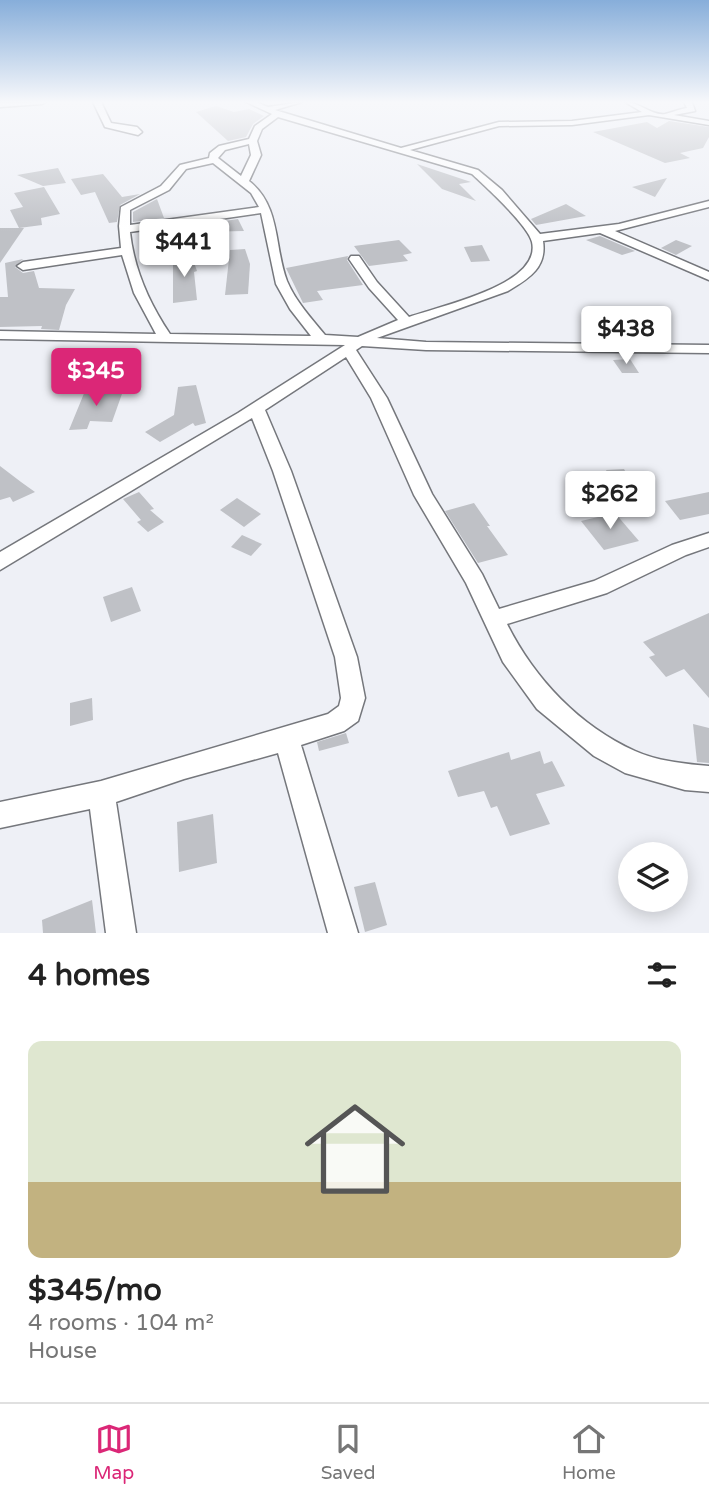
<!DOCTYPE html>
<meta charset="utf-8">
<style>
body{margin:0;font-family:"Varela Round",sans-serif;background:#f2f2f2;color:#222;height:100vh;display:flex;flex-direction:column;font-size:26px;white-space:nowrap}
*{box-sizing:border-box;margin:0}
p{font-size:23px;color:#767676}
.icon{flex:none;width:38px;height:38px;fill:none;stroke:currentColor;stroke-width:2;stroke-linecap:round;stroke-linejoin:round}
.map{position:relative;height:933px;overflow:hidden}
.panel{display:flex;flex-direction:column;background:#fff;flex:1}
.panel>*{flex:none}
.fabs{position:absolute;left:618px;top:842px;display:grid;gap:14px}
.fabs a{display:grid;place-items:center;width:70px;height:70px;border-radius:50%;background:#fff;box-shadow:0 4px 18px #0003;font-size:35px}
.price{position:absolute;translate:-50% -60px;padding:0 16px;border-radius:7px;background:#fff;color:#222;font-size:23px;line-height:46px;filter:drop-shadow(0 2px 4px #0008)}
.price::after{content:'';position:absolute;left:50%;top:42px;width:21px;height:16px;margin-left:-10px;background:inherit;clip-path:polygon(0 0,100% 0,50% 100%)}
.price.active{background:#db2777;color:#fff}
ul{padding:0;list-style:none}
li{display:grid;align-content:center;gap:14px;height:371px;padding:0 28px}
li span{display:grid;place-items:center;height:217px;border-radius:14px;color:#555}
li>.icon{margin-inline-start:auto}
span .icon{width:126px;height:126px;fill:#fffc;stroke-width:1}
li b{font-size:30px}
h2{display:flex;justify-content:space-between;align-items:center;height:84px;padding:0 28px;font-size:30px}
.tabs{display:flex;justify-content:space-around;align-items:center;height:98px;border-top:2px solid #e0e0e0;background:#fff;font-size:19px;color:#767676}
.tabs a{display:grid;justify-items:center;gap:4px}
.tabs .active{color:#db2777}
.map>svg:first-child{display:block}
</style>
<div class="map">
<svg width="709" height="933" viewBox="0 0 709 933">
<rect width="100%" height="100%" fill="#eef0f6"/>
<g fill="#bfc1c6">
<path d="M216,106l18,6 15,-3 15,7 -11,8 -7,13 -18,4 -32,-29z"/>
<path d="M669,121l40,6v10l-6,11 -23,5 10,5 -25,5 -72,-31 54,-10 10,6z"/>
<path d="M417,164l54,18 -12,2 17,17 -34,-12z"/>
<path d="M58,168l8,15 -23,3 -26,-11z"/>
<path d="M103,174l19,23 18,-3 -20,11 -3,17 -8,1 -14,-31 -14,3 -10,-16z"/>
<path d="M667,178l-12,19 -23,-10z"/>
<path d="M44,187l16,27 -19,4 1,7 -23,3 -9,-18 13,-3 -9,-14z"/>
<path d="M157,199l7,19 -31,4v-10z"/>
<path d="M566,204l20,12 -50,9 -5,-6z"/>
<path d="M238,219l6,12 -45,1 -1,-7z"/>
<path d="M0,228h24l-24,35z"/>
<path d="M600,236l35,15 -13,4 -36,-15z"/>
<path d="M399,240l13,13 -9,2 5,6 -39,5 -15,-20z"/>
<path d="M676,240l16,6 -16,9 -15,-7z"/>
<path d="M482,245l8,16 -19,1 -7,-15z"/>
<path d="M245,249l5,15 -2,30 -23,1 5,-45z"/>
<path d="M191,254l6,17 -3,1 3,28 -24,3v-47z"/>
<path d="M348,256l-1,4 16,25 -46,6 6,9 -20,3 -17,-35z"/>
<path d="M23,259l-8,8 8,6 11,-2 5,17 36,1 -9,16 -7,25 -18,-1 1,-3 -42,1v-30h8l-3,-34z"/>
<path d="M630,359l9,14h-17l-9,-13z"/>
<path d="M196,385l10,38 -11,3 -2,-3 -33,19 -15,-10 29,-17 4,-28z"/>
<path d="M85,391h38l-11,31 -22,-1 -3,8 -18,1z"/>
<path d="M0,466l21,16 14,10 -22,10 -3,-5 -10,3z"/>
<path d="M624,469l13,24 -19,1 -12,-24z"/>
<path d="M139,492l15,17 -4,1 14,12 -16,10 -11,-10 4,-2 -18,-21z"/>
<path d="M709,492v22l-29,6 -15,-19z"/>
<path d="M237,498l24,16 -17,13 -24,-17z"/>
<path d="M474,503l16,23h-3l21,29 -30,8 -33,-52z"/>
<path d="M615,513l24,28 -35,9 -23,-29z"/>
<path d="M242,535l20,9 -11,12 -20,-9z"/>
<path d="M132,587l9,24 -30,11 -8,-25z"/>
<path d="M709,613v85l-25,-29 -18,8 -17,-20 6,-2 -12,-13z"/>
<path d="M92,698l1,22 -23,6v-23z"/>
<path d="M693,724l16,4v35l-12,-1z"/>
<path d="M346,733l3,10 -30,8 -2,-9z"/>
<path d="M540,751l4,13 8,-3 13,25 -29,8 14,30 -40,12 -13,-30 -6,2 -7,-17 -26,6 -10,-26 61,-19 2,8z"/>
<path d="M213,814l4,49 -38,9 -2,-50z"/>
<path d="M375,882l12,43 -22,7 -11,-45z"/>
<path d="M92,900l4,33h-53l-1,-13z"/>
</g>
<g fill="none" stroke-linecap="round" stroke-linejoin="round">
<defs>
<g id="street">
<path d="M46,102l-4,2 -42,3v-4z"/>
<path d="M93,102h8l10,21 26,4 5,5 -4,3 -33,-8z"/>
<path d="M246,102h10l12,5 34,-5 -27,8 126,38 98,-26 73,-1 70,-9 -17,-10c14,0 27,14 40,12 5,-1 15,-5 22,-6l-3,-6h8l3,9 -21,4 35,6v4l-60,-10 -77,10 -73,1 -89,24 68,20 24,20 38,44 79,-10 90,-23v6l-94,24 94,41v8l-109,-47 -57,8c4,26 -13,37 -35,50l-131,47 49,4 283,3v8l-283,-3 -64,-4 -6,4 31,48 45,96 50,80 17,35 95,-28 78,-36 37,-12v14l-23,8 -79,38 -100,31c27,54 72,102 128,127 22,10 50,13 74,15v26l-24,-2 -60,-17 -31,-17 -57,-47 -34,-47 -37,-79 -52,-88 -43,-97 -25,-41 -81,53 26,61 66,186 8,41 -7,23 -14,10 -43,14 57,188h-30l-50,-180 -94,26 -68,23 20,131h-30l-16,-124 -90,19v-26l101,-21 227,-67 11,-8 2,-8 -6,-41 -62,-186 -21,-53 -252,152v-18l238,-139 107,-68 -345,-6v-8l156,3 -22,-41 -12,-38 -99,15 -6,-4 6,-4 98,-14 -2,-22 2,-19 40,-21 19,-21 29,-7 1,-5 9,-7 30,-7 6,-13 17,-12zM278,117l194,57c13,12 56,51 60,68 10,43 -92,64 -123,75l-32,-35 -18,-26h-8l-2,3 20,29 29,32 -40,17 -33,-2c-14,-17 -29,-33 -38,-54 -13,-34 -6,-75 -38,-100l12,-26 -4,-14 5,-12zM249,144l2,11 -10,21 -23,-18 7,-8zM213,163l38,30 8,14 -129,18v-15l39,-20 17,-21zM261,213l15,71 14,25 21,27 -141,-2c-21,-31 -36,-65 -40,-102z"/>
</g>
</defs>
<use href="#street" stroke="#75777c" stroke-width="3"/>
<use href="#street" fill="#fff" fill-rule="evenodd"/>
</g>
<linearGradient id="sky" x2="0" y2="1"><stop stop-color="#87aeda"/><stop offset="0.44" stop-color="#f7f8fb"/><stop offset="1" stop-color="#f7f8fb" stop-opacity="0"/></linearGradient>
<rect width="709" height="232" fill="url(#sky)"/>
</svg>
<div class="fabs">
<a><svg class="icon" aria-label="layers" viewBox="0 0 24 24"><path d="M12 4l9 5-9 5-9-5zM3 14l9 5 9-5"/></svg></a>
</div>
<b class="price" style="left:184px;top:279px">$441</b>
<b class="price" style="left:626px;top:366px">$438</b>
<b class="price active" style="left:96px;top:408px">$345</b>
<b class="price" style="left:610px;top:531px">$262</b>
</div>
<section class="panel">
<h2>4 homes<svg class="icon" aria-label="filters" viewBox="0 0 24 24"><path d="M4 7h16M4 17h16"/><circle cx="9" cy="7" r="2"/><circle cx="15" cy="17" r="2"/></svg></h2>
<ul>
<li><span style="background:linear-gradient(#dfe7d0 65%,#c2b280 0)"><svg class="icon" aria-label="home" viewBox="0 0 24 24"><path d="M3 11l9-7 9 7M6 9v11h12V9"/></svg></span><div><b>$345/mo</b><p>4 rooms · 104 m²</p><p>House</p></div></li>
</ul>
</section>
<nav class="tabs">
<a class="active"><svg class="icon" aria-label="map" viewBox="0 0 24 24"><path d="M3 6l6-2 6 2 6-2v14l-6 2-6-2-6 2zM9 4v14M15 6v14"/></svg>Map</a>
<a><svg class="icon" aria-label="saved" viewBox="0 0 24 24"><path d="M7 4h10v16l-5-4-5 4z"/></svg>Saved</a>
<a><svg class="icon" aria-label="home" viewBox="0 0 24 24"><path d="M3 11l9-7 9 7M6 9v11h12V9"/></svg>Home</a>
</nav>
